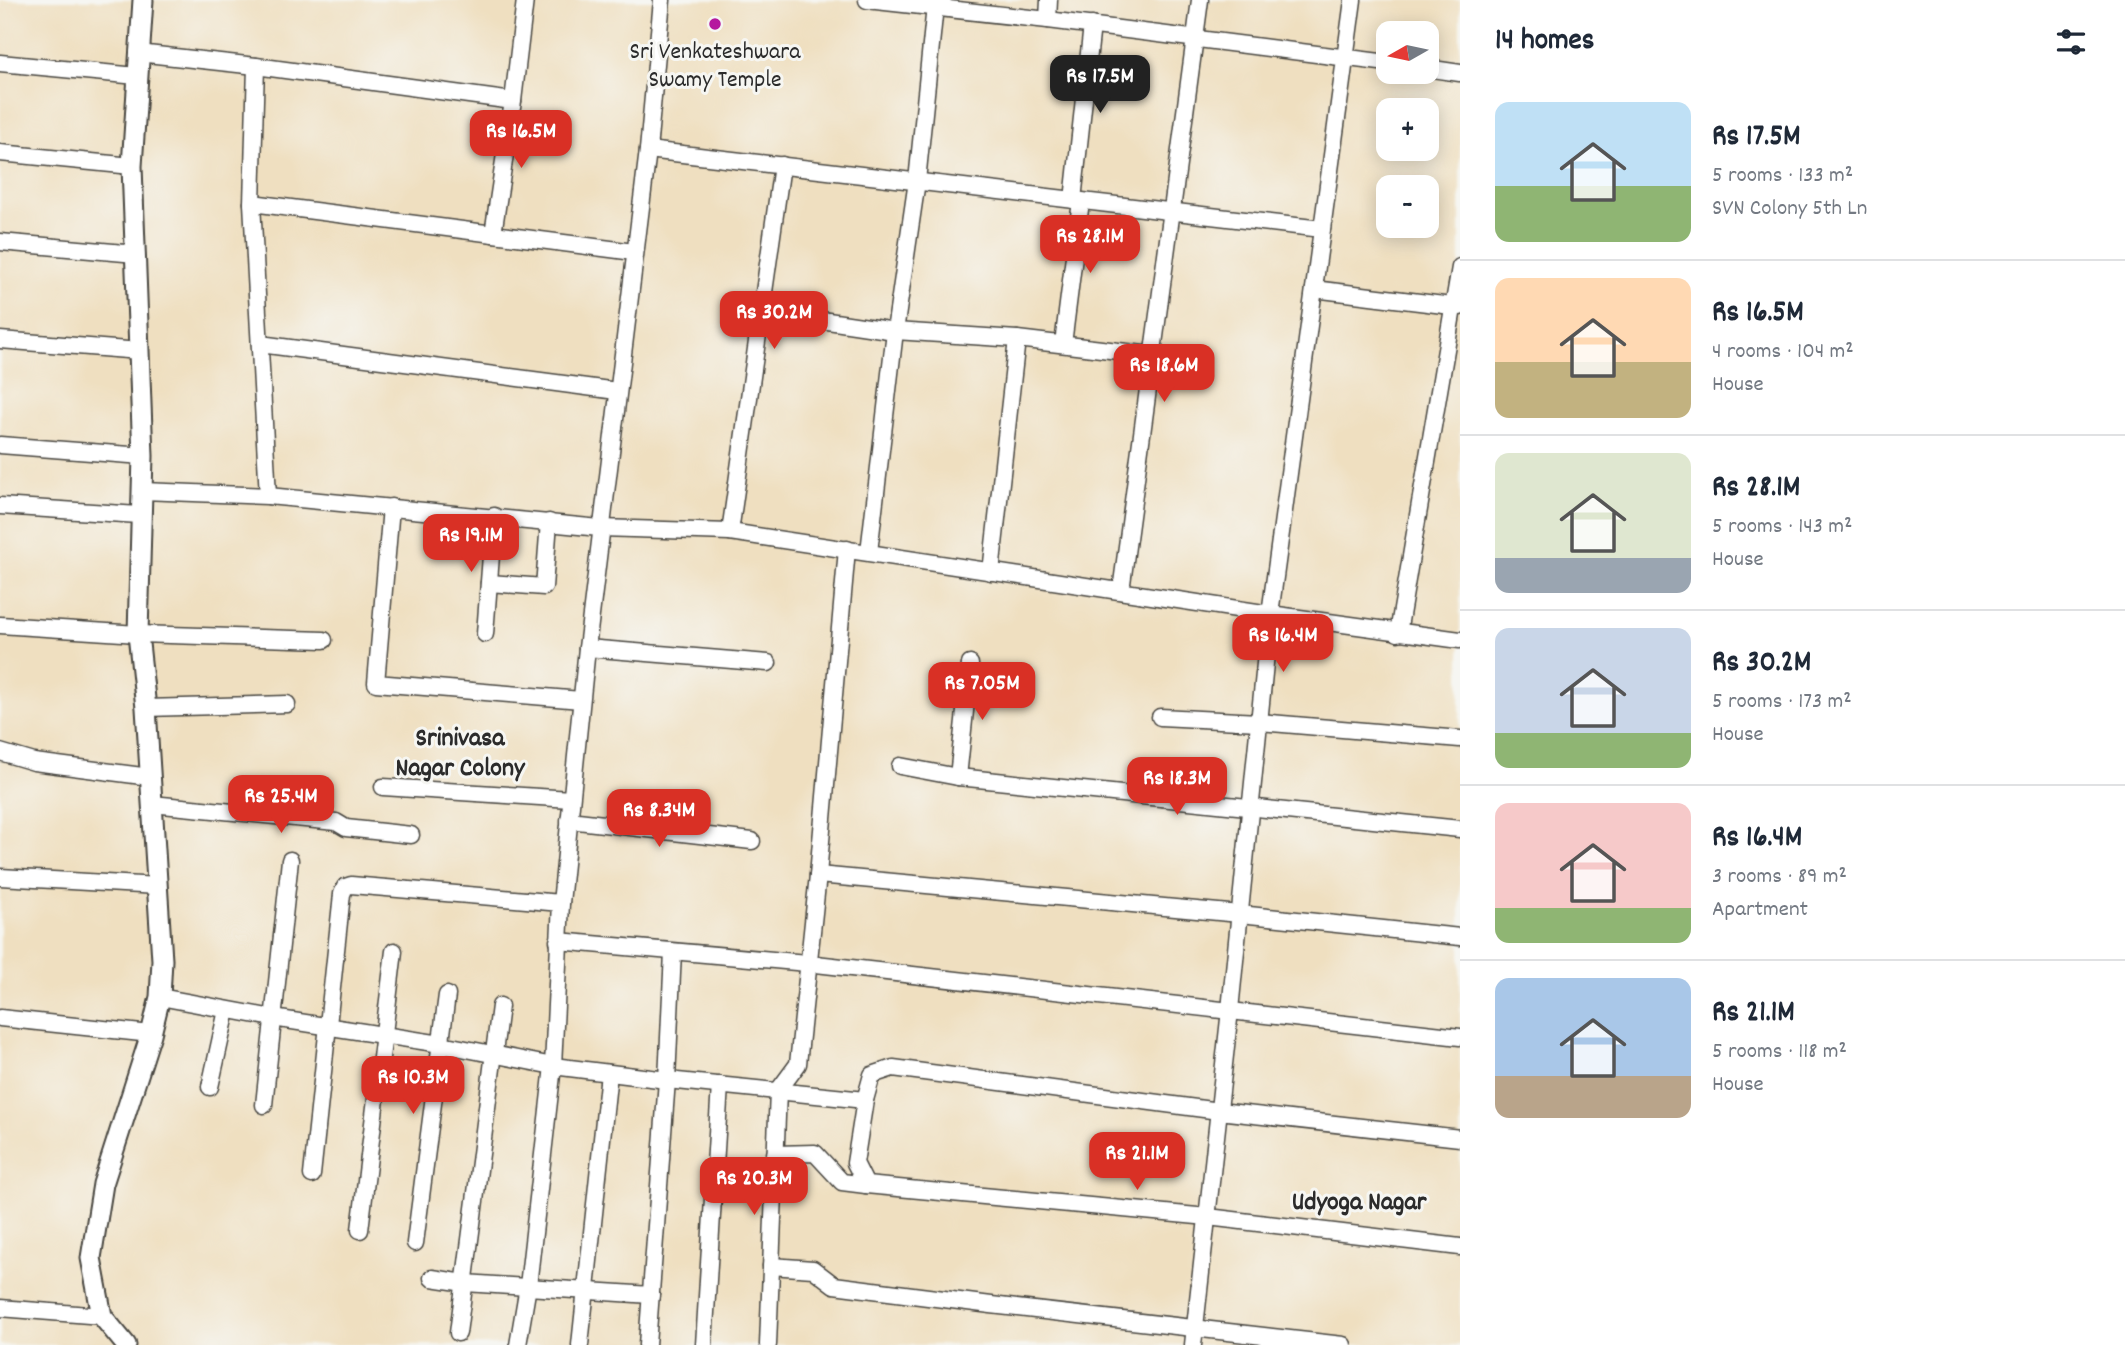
<!DOCTYPE html>
<meta charset="utf-8">
<style>
body{margin:0;font-family:Dekko,sans-serif;background:#f2f2f3;color:#1f2937;height:100vh;display:flex;flex-direction:column;font-size:26px;white-space:nowrap}
*{box-sizing:border-box;margin:0}
p{font-size:23px;color:#747a83}
.icon{flex:none;width:38px;height:38px;fill:none;stroke:currentColor;stroke-width:2;stroke-linecap:round;stroke-linejoin:round}
.map{position:relative;flex:1;overflow:hidden}
.panel{display:flex;flex-direction:column;background:#fff;width:665px}
.panel>*{flex:none}
.needle{width:46px;rotate:261deg}
.tools{position:absolute;left:1376px;top:21px;display:grid;gap:14px}
.tools a{display:grid;place-items:center;width:63px;height:63px;border-radius:14px;background:#fff;box-shadow:0 4px 18px #0003;font-size:35px}
.price{position:absolute;translate:-50% -60px;padding:0 16px;border-radius:14px;background:#d93025;color:#fff;font-size:23px;line-height:46px;filter:drop-shadow(0 2px 4px #0008)}
.price::after{content:'';position:absolute;left:50%;top:42px;width:21px;height:16px;margin-left:-10px;background:inherit;clip-path:polygon(0 0,100% 0,50% 100%)}
.price.active{background:#222;color:#fff}
ul{padding:0;list-style:none}
li{display:flex;align-items:center;gap:21px;height:175px;padding:0 35px}
li+li{border-top:2px solid #e0e1e3}
li span{display:grid;place-items:center;flex:none;width:196px;height:140px;border-radius:14px;color:#555}
li>.icon{margin-inline-start:auto}
span .icon{width:84px;height:84px;fill:#fffc;stroke-width:1}
li b{font-size:30px}
h2{display:flex;justify-content:space-between;align-items:center;height:84px;padding:0 35px;font-size:30px}
main{display:flex;flex:1;min-height:0}
.map>svg:first-child{display:block}
</style>
<main>
<div class="map">
<svg width="1460" height="1345" viewBox="0 0 1460 1345">
<rect width="100%" height="100%" fill="#f6f6f2"/>
<filter id="ink" filterUnits="userSpaceOnUse"><feTurbulence type="fractalNoise" baseFrequency=".0143" numOctaves="2"/><feDisplacementMap in="SourceGraphic" scale="14" xChannelSelector="R" yChannelSelector="G"/><feConvolveMatrix kernelMatrix="1 2 1 2 8 2 1 2 1" color-interpolation-filters="sRGB"/></filter>
<filter id="wash" filterUnits="userSpaceOnUse"><feTurbulence type="fractalNoise" baseFrequency=".00686" numOctaves="4" result="noise"/><feDisplacementMap in="SourceGraphic" scale="28" xChannelSelector="R" yChannelSelector="G"/><feGaussianBlur stdDeviation="1.57" result="paint"/><feColorMatrix in="noise" values="0 0 0 0 0 0 0 0 0 0 0 0 0 0 0 0 0 1.4 0 .05"/><feComposite in="paint" operator="in"/></filter>
<g filter="url(#wash)">
<rect width="100%" height="100%" fill="#efdfc0"/>
</g>
<g filter="url(#ink)">
<g fill="none" stroke-linecap="round" stroke-linejoin="round">
<defs>
<g id="minor">
<path d="M867,0l181,20 340,43"/>
<path d="M1048,20l1,-20"/>
<path d="M138,53l118,13 257,35 12,-101"/>
<path d="M0,63l137,13"/>
<path d="M256,66l-4,137 16,293"/>
<path d="M1426,68l34,5"/>
<path d="M648,150l674,79"/>
<path d="M0,153l132,13"/>
<path d="M1073,200l19,-175"/>
<path d="M252,203l382,49"/>
<path d="M493,234l20,-133"/>
<path d="M0,242l136,12"/>
<path d="M1314,289l146,18"/>
<path d="M761,311l134,20 122,8 135,16"/>
<path d="M0,340l140,11"/>
<path d="M260,344l357,47"/>
<path d="M1063,344l18,-143"/>
<path d="M0,445l143,11"/>
<path d="M142,491l126,5 332,32 130,4 540,82 190,26"/>
<path d="M0,506l139,9"/>
<path d="M391,507l-15,176 205,17"/>
<path d="M730,532l52,-367"/>
<path d="M869,552l26,-221 22,-150 18,-175"/>
<path d="M991,572l26,-233"/>
<path d="M489,583l55,4 5,-65"/>
<path d="M1121,591l79,-591"/>
<path d="M0,625l138,9 186,6"/>
<path d="M1398,633l62,-366"/>
<path d="M485,634l9,-118"/>
<path d="M587,648l181,15"/>
<path d="M146,708l141,-4"/>
<path d="M1160,717l99,5 201,17"/>
<path d="M0,752l34,10 116,15"/>
<path d="M900,766l58,11 502,52"/>
<path d="M958,777l12,-113"/>
<path d="M383,787l188,12"/>
<path d="M152,804l184,18 10,6 65,7"/>
<path d="M569,820l183,21"/>
<path d="M818,875l422,39 220,23"/>
<path d="M0,877l158,9"/>
<path d="M558,941l249,22 653,74"/>
<path d="M160,997l113,21 168,26 112,22 114,14 198,20"/>
<path d="M0,1018l151,16"/>
<path d="M210,1087l17,-77"/>
<path d="M264,1105l26,-245"/>
<path d="M1460,1138l-241,-27 -326,-43 -21,7 -7,25 -10,63 11,22 342,32 252,30"/>
<path d="M775,1154l40,-1 27,29 24,3"/>
<path d="M312,1175l30,-281 3,-7 6,-2 210,18"/>
<path d="M360,1230l34,-279"/>
<path d="M415,1243l32,-248"/>
<path d="M771,1266l42,3 21,16 157,20 352,40"/>
<path d="M432,1278l33,5 186,12"/>
<path d="M0,1308l102,8"/>
<path d="M458,1333l42,-327"/>
<path d="M518,1345l10,-59 25,-220 8,-163 26,-255 61,-498 14,-150"/>
<path d="M580,1345l29,-272"/>
<path d="M647,1345l20,-265 6,-128"/>
<path d="M704,1345l16,-260"/>
<path d="M768,1345l10,-254 20,-27 20,-189 29,-326"/>
<path d="M1193,1345l37,-335 40,-396 83,-614"/>
</g>
<path id="tertiary" d="M126,1345l-24,-29 -11,-58 12,-74 48,-150 9,-37 2,-37 -16,-252 -8,-74 5,-178 -11,-290 11,-166"/>
</defs>
<use href="#minor" stroke="#484641" stroke-width="19"/>
<use href="#tertiary" stroke="#484641" stroke-width="23"/>
<use href="#minor" stroke="#fff" stroke-width="16"/>
<use href="#tertiary" stroke="#fff" stroke-width="19"/>
</g>
</g>
<circle fill="#b5179e" stroke="#f6f6f2" stroke-width="2.5" cx="715" cy="24" r="7"/>
<g text-anchor="middle" stroke-width="6" stroke-linejoin="round" paint-order="stroke">
<g font-size="24" fill="#2b2b2b" stroke="#f6f6f2">
<text x="715" y="58">Sri Venkateshwara<tspan x="715" dy="28">Swamy Temple</tspan></text>
</g>
<g font-size="26" font-weight="bold" fill="#2b2b2b" stroke="#f6f6f2">
<text x="460" y="745">Srinivasa<tspan x="460" dy="30">Nagar Colony</tspan></text>
<text x="1359" y="1209">Udyoga Nagar</text>
</g>
</g>
</svg>
<div class="tools">
<a><svg class="needle" viewBox="-14 -14 28 28"><path d="M0-13l5 13h-10z" fill="#e53935"/><path d="M0 13l5-13h-10z" fill="#747a83"/></svg></a>
<a>+</a>
<a>−</a>
</div>
<b class="price active" style="left:1100px;top:115px">Rs 17.5M</b>
<b class="price" style="left:521px;top:170px">Rs 16.5M</b>
<b class="price" style="left:1090px;top:275px">Rs 28.1M</b>
<b class="price" style="left:774px;top:351px">Rs 30.2M</b>
<b class="price" style="left:1164px;top:404px">Rs 18.6M</b>
<b class="price" style="left:471px;top:574px">Rs 19.1M</b>
<b class="price" style="left:1283px;top:674px">Rs 16.4M</b>
<b class="price" style="left:982px;top:722px">Rs 7.05M</b>
<b class="price" style="left:1177px;top:817px">Rs 18.3M</b>
<b class="price" style="left:281px;top:835px">Rs 25.4M</b>
<b class="price" style="left:659px;top:849px">Rs 8.34M</b>
<b class="price" style="left:413px;top:1116px">Rs 10.3M</b>
<b class="price" style="left:1137px;top:1192px">Rs 21.1M</b>
<b class="price" style="left:754px;top:1217px">Rs 20.3M</b>
</div>
<section class="panel">
<h2>14 homes<svg class="icon" aria-label="filters" viewBox="0 0 24 24"><path d="M4 7h16M4 17h16"/><circle cx="9" cy="7" r="2"/><circle cx="15" cy="17" r="2"/></svg></h2>
<ul>
<li><span style="background:linear-gradient(#bfe0f5 60%,#8fb573 0)"><svg class="icon" aria-label="home" viewBox="0 0 24 24"><path d="M3 11l9-7 9 7M6 9v11h12V9"/></svg></span><div><b>Rs 17.5M</b><p>5 rooms · 133 m²</p><p>SVN Colony 5th Ln</p></div></li>
<li><span style="background:linear-gradient(#ffd9b3 60%,#c2b280 0)"><svg class="icon" aria-label="home" viewBox="0 0 24 24"><path d="M3 11l9-7 9 7M6 9v11h12V9"/></svg></span><div><b>Rs 16.5M</b><p>4 rooms · 104 m²</p><p>House</p></div></li>
<li><span style="background:linear-gradient(#dfe7d0 75%,#9aa5b1 0)"><svg class="icon" aria-label="home" viewBox="0 0 24 24"><path d="M3 11l9-7 9 7M6 9v11h12V9"/></svg></span><div><b>Rs 28.1M</b><p>5 rooms · 143 m²</p><p>House</p></div></li>
<li><span style="background:linear-gradient(#c9d6e8 75%,#8fb573 0)"><svg class="icon" aria-label="home" viewBox="0 0 24 24"><path d="M3 11l9-7 9 7M6 9v11h12V9"/></svg></span><div><b>Rs 30.2M</b><p>5 rooms · 173 m²</p><p>House</p></div></li>
<li><span style="background:linear-gradient(#f6c9c9 75%,#8fb573 0)"><svg class="icon" aria-label="home" viewBox="0 0 24 24"><path d="M3 11l9-7 9 7M6 9v11h12V9"/></svg></span><div><b>Rs 16.4M</b><p>3 rooms · 89 m²</p><p>Apartment</p></div></li>
<li><span style="background:linear-gradient(#a9c7e8 70%,#b9a48a 0)"><svg class="icon" aria-label="home" viewBox="0 0 24 24"><path d="M3 11l9-7 9 7M6 9v11h12V9"/></svg></span><div><b>Rs 21.1M</b><p>5 rooms · 118 m²</p><p>House</p></div></li>
</ul>
</section>
</main>
